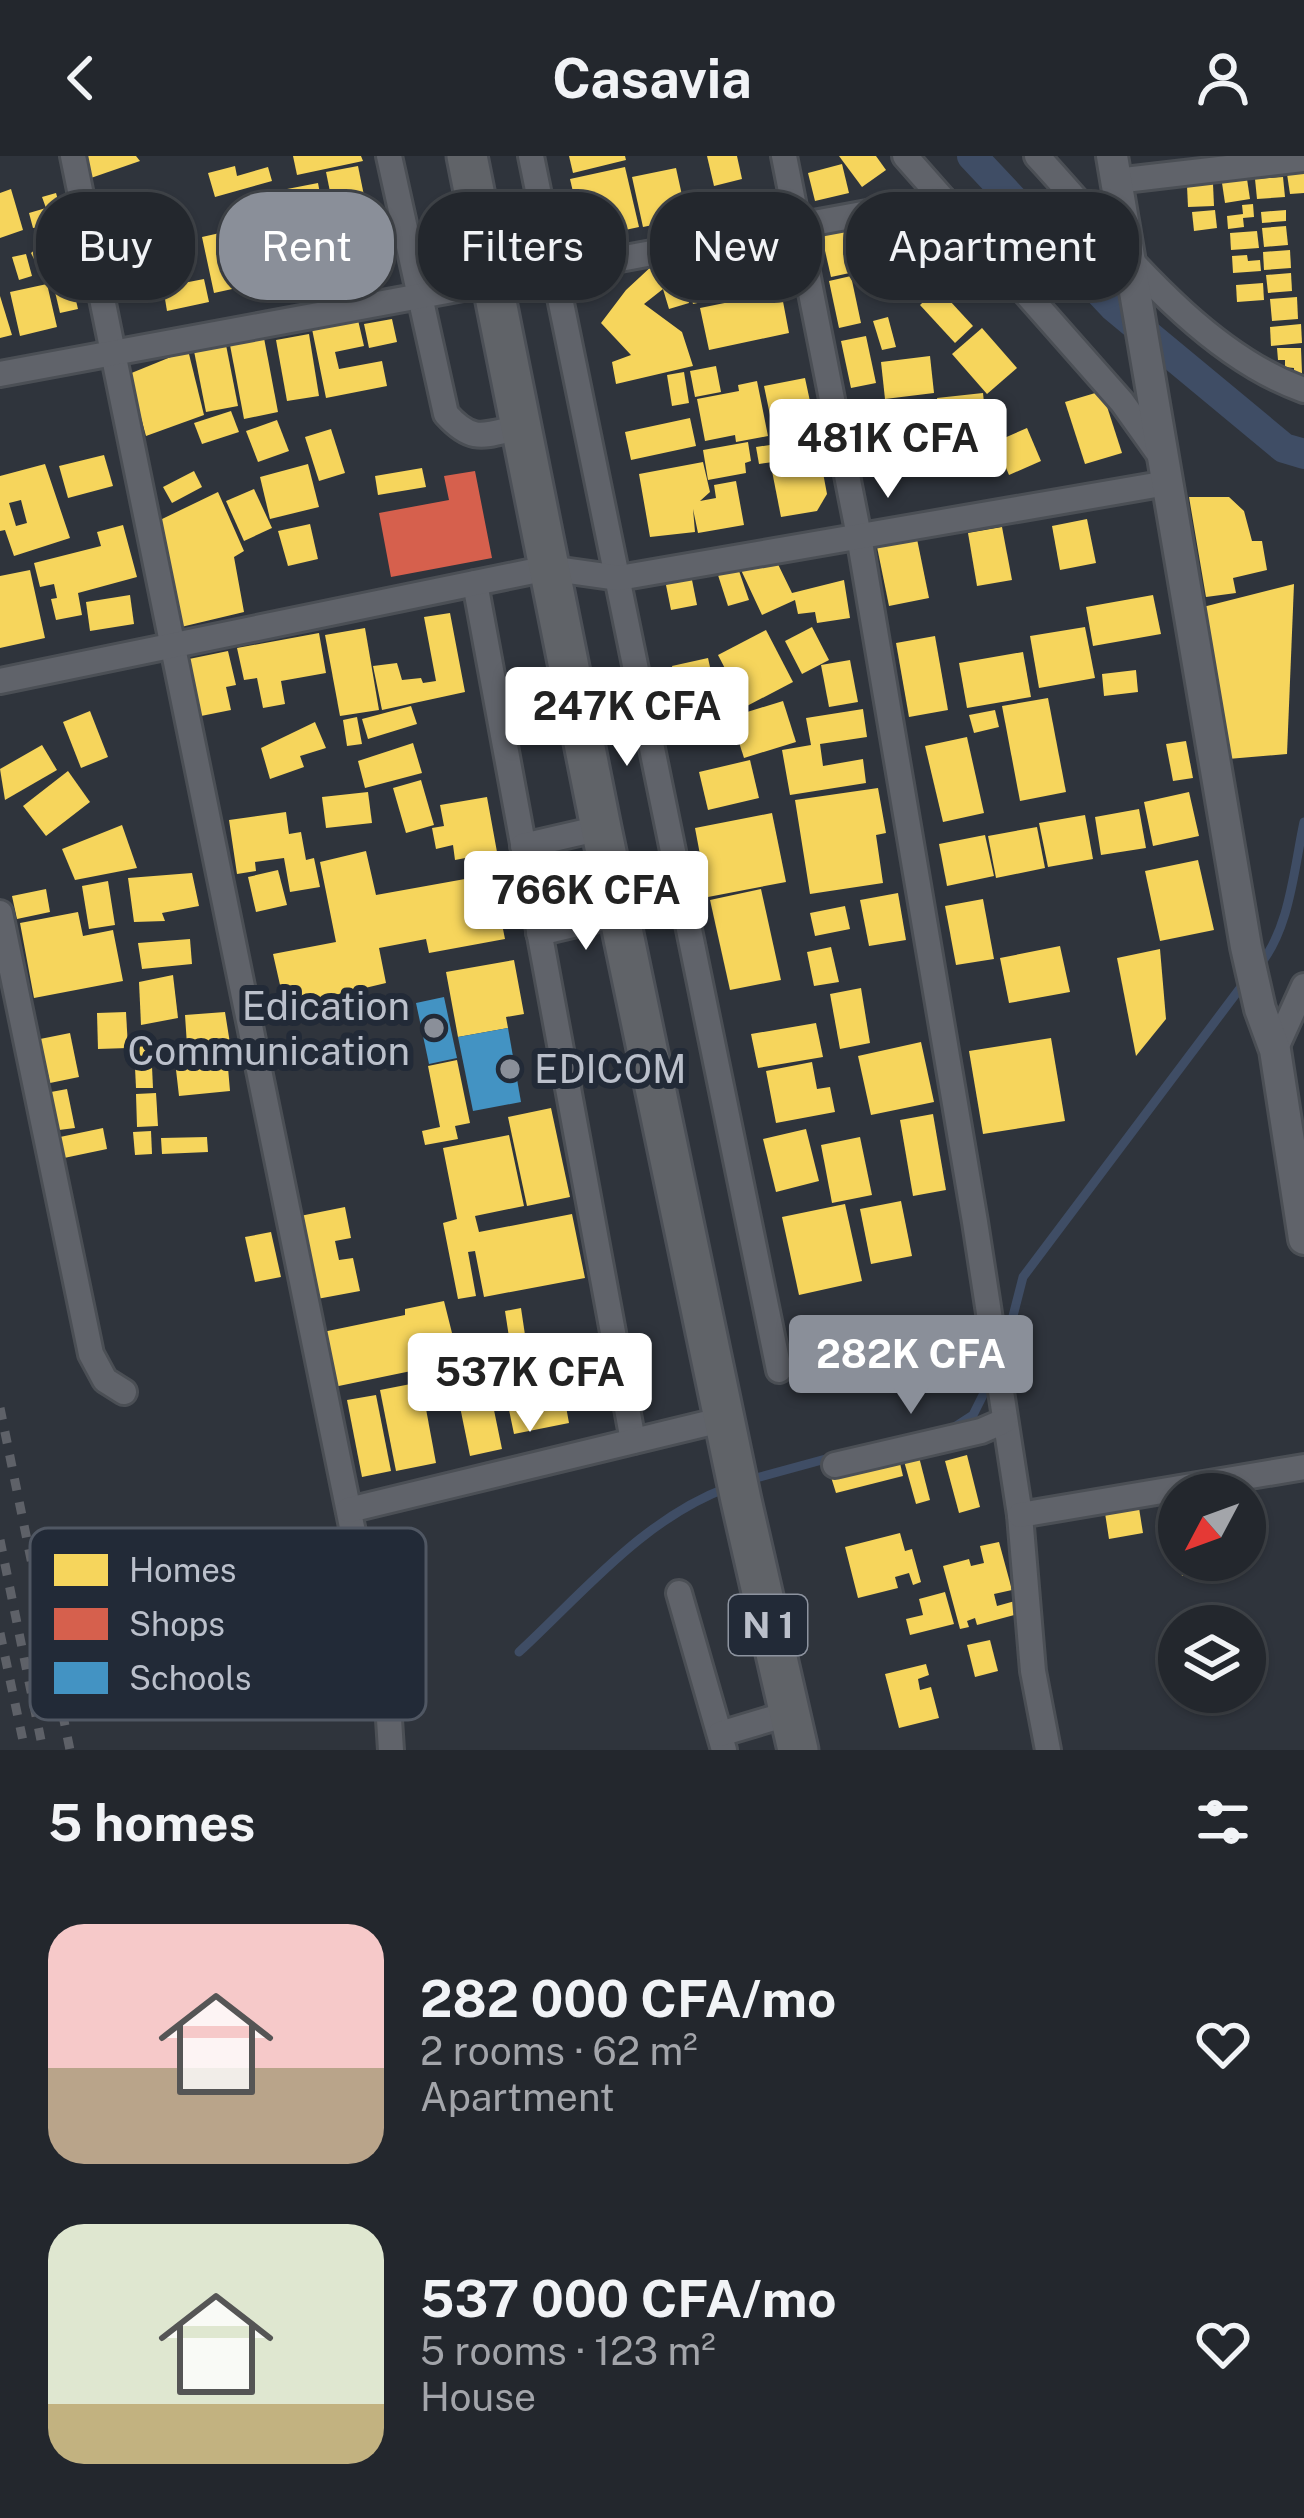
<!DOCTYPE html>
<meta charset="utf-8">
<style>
body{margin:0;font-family:"Public Sans",sans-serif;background:#2f3339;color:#f1f3f6;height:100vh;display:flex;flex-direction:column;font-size:45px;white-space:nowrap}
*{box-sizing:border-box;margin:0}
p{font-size:39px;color:#a3a5aa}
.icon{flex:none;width:66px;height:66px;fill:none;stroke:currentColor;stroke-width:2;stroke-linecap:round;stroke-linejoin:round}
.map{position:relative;height:1594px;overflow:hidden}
.panel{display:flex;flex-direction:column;background:#23272d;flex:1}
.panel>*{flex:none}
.top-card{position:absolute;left:36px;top:36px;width:1233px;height:108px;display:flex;gap:24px}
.needle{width:78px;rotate:229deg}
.fabs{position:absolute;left:1158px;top:1317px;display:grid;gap:24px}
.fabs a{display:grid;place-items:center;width:108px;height:108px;border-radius:50%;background:#23272d;box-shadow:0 3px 9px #0004,0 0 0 3px #404449;font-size:60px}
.price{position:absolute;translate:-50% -102px;padding:0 27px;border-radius:12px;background:#fff;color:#222;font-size:39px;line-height:78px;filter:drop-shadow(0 3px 6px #0008)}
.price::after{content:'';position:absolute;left:50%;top:72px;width:36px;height:27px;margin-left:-18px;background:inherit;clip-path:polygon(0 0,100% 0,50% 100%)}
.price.selected{background:#8a8f99;color:#fff}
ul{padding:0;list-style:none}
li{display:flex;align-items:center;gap:36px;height:300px;padding:0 48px}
li span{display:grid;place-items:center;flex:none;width:336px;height:240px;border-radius:36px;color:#555}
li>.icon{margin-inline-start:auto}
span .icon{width:144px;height:144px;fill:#fffc;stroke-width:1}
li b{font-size:51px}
h2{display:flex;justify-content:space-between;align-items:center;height:144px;padding:0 48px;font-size:51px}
.pill{padding:0 42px;border-radius:48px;background:#23272d;box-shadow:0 3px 9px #0004,0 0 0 3px #404449;font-size:42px;line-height:108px}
.pill.selected{background:#8a8f99;color:#fff}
header{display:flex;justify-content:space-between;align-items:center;height:156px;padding:0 48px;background:#23272d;font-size:54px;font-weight:700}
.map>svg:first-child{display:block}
</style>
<header><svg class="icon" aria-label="back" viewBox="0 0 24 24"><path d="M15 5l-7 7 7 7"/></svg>Casavia<svg class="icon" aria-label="person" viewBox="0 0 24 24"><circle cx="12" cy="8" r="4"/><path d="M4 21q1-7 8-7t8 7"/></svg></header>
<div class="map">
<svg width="1304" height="1594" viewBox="0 0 1304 1594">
<rect width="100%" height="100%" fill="#2f343c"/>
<g fill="#f6d55c" fill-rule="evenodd">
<path d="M81,0h55l4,5 -52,18z"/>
<path d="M293,0h68l2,5 -66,14z"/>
<path d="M569,0h56l1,4 -53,13z"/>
<path d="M707,0h30l5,23 -28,7z"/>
<path d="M839,0h37l10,14 -24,17z"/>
<path d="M842,8l7,29 -34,8 -7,-28z"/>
<path d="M235,10l2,10 31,-9 4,14 -57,16 -7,-24z"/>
<path d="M358,10l13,64 -32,6 -13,-64z"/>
<path d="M625,11l14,60 -55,12 -14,-60z"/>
<path d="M676,12l11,50 -44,9 -11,-50z"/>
<path d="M1304,17v20l-14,1 -3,-20z"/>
<path d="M1283,21l2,20 -28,2 -2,-20z"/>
<path d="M1247,23l3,20 -25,4 -3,-20z"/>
<path d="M318,27l3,16 -36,8 -3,-17z"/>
<path d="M1213,28l1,22 -26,1 -1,-21z"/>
<path d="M11,33l12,41 -23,8v-45z"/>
<path d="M56,37l9,31 -32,4 -4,-15 17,-5 -4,-11z"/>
<path d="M1253,48l1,13 -11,1 1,9 -16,2 -1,-13 16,-2 -1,-9z"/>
<path d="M167,53l5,22 -37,7 3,14 -26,6 -8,-36z"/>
<path d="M1215,54l2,18 -23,3 -2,-19z"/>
<path d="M1286,54v11l-24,2 -1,-11z"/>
<path d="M327,68l7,35 -35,7 -8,-35z"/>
<path d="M1286,70l2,19 -24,2 -2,-19z"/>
<path d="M850,71l9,44 -28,6 -10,-44z"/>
<path d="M242,72l3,14 39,-8 8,39 29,-6 3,18 -66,10 -3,-11 -41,9 -12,-56z"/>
<path d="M1257,75l2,17 -28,2 -1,-17z"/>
<path d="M780,80l10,51 -30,6 -10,-52z"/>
<path d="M378,81l7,38 -41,8 -7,-38z"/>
<path d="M42,88l20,19 -21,10 -10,-20z"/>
<path d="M747,88l10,46 -25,5 -10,-45z"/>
<path d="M1290,94l1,18 -27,2 -1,-18z"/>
<path d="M707,96l12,46 -26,6 -12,-46z"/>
<path d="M26,98l6,22 -13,4 -7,-23z"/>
<path d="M940,98l11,26 -26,10 -10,-25z"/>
<path d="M1247,99l1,6 12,-1 1,11 -28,2 -1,-17z"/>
<path d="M679,102l10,45 -20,6 -6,-20 -19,15 38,28 11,34 -77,18 -4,-22 19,-7 -30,-32 25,-33 28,-26z"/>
<path d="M1291,117l1,18 -24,2 -2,-18z"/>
<path d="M70,119l8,34 -18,4 -8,-34z"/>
<path d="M851,120l10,47 -22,5 -10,-47z"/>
<path d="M204,123l5,23 -42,9 -4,-24z"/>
<path d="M1263,127l1,17 -27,2 -1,-17z"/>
<path d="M47,128l10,43 -37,9 -10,-44z"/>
<path d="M938,132l35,38 -18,17 -35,-38z"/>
<path d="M781,135l8,42 -80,17 -9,-42 59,-12 2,3 -1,-4z"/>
<path d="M0,140l12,39 -12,3z"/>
<path d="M1297,141l1,22 -26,2 -2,-22z"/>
<path d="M888,161l8,30 -14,3 -9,-29z"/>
<path d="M392,163l5,23 -28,6 -5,-24z"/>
<path d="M358,164l6,26 -29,6 4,17 43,-8 5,25 -61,12 -14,-69z"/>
<path d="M1301,168l1,19 -31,3 -1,-19z"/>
<path d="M982,172l35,40 -30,26 -35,-40z"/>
<path d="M309,178l10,62 -32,5 -11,-61z"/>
<path d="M866,180l10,47 -25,5 -10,-47z"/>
<path d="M264,182l14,74 -34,7 -14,-74z"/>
<path d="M226,189l12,61 -32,6 -12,-61z"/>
<path d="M1277,192h24l1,25h-8v-5l-9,-1v-7h-7z"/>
<path d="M188,194l16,65 -58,21 -17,-62z"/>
<path d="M930,200l4,37 -49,6 -4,-37z"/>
<path d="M716,210l5,26 -26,5 -5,-26z"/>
<path d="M684,216l5,31 -17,3 -5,-31z"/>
<path d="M805,222l15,70 -22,4 -1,-7 -20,4 -13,-63z"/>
<path d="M757,225l11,55 -32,6 -1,-7 -30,6 -8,-42 42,-8 -1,-6z"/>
<path d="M1102,235l20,62 -37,11 -20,-62z"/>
<path d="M983,237l4,38 -46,5 -4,-38z"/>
<path d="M914,246l6,25 -45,10 -6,-25z"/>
<path d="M231,255l8,21 -37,12 -8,-21z"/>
<path d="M690,262l6,28 -65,14 -6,-28z"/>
<path d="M277,264l12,31 -31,11 -12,-31z"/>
<path d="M1027,272l14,33 -32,14 -14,-33z"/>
<path d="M331,273l14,44 -26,8 -14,-44z"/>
<path d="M748,286l3,19 -6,2 1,10 -38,7 -5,-30z"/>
<path d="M770,289l3,17 -14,2 -3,-17z"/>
<path d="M104,299l9,31 -45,12 -9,-32z"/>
<path d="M703,306l7,30 -10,9 16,-3 -2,-13 22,-4 8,44 -46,8 -5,-24 2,23 -45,5 -11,-63z"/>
<path d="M821,306l6,32 -10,17 -36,6 -9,-46z"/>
<path d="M45,308l25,74 -56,18 -9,-26 -5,1v-55zM21,344l6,23 -11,3 -7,-23z"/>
<path d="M308,308l11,43 -49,12 -10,-42z"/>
<path d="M422,312l4,19 -48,8 -3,-19z"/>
<path d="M194,315l8,16 -30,16 -9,-16z"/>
<path d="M254,333l18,39 -28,13 -18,-40z"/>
<path d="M218,336l26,59 -10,6 10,55 -63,15 -21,-107z"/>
<path d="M1189,341h40l15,14 8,30h10l5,29 -34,8 3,15 -30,4z"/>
<path d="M1087,363l9,44 -36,7 -8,-44z"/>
<path d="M310,368l8,35 -30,7 -10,-35z"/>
<path d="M123,369l14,52 -59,16 4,22 -26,5 -5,-21 6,-1 -3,-14 -14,3 -6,-24 67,-17 -4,-14z"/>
<path d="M1002,371l10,53 -35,6 -9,-53z"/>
<path d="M916,378l13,64 -40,8 -13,-64z"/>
<path d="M773,398l19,39 52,-13 6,38 -33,5 -2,-11 -17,2 -3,-14 -33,15 -21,-45z"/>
<path d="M737,409l12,35 -21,6 -11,-34z"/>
<path d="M30,414l15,68 -45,10v-72z"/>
<path d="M691,419l6,30 -26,5 -6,-30z"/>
<path d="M1294,428l-7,170 -59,5 -29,-151z"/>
<path d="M130,439l4,29 -44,7 -4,-29z"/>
<path d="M1153,439l8,39 -68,12 -7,-39z"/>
<path d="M450,457l15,79 -83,18 -9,-44 24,-3 5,17 19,-2 2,5 13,-2 -12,-64z"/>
<path d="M812,471l17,33 -27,14 -17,-33z"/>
<path d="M1085,471l10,51 -56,10 -9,-52z"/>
<path d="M365,472l14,82 -39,6 -15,-81z"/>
<path d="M766,474l27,52 -48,25 -27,-52z"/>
<path d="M319,477l7,40 -45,8 4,23 -22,4 -6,-30 -13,2 -7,-32z"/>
<path d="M935,480l13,74 -39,7 -13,-74z"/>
<path d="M228,495l8,34 -10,2 5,23 -30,6 -12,-57z"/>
<path d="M1023,496l8,45 -64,11 -8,-45z"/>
<path d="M708,502l11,50 -35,8 -12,-50z"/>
<path d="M850,504l8,42 -29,5 -8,-42z"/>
<path d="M1136,514l2,22 -34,4 -2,-22z"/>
<path d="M1048,542l18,94 -46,9 -18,-95z"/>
<path d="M783,545l13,41 -52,16 -13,-41z"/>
<path d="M411,550l6,18 -49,15 -6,-20z"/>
<path d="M863,553l4,28 -47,7 3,22 40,-7 3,24 -76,12 -8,-45 29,-5 -5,-27z"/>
<path d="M995,554l4,17 -25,6 -5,-18z"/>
<path d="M90,555l18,46 -27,11 -18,-46z"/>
<path d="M357,561l5,27 -15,2 -4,-26z"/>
<path d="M315,566l11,26 -26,8 4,11 -34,12 -9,-31z"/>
<path d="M967,581l17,76 -41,9 -18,-76z"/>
<path d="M1186,585l7,37 -20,3 -7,-37z"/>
<path d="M413,587l9,30 -57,15 -7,-27z"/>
<path d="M42,589l15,25 -52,30 -5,-31z"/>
<path d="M750,604l9,38 -51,12 -9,-38z"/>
<path d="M68,615l22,31 -44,34 -23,-30z"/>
<path d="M421,624l13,45 -28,8 -13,-45z"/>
<path d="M878,632l8,45 -10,2 7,48 -73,11 -15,-94z"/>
<path d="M368,636l4,31 -46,5 -4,-31z"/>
<path d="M1189,636l10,44 -46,10 -9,-44z"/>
<path d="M487,641l10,55 -42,8 -2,-15 -17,4 -4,-21 12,-2 -4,-21z"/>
<path d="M1139,653l7,39 -45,7 -6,-38z"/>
<path d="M286,656l3,22 12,-2 5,28 8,-2 6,29 -30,5 -6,-34 -29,4 1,9 -19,3 -8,-54z"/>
<path d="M772,657l14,69 -78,15 -13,-69z"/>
<path d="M1085,659l8,44 -45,8 -9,-44z"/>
<path d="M122,669l15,43 -62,12 -13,-31z"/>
<path d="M1037,671l8,41 -49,10 -8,-42z"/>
<path d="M985,679l9,41 -47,10 -8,-42z"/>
<path d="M366,695l10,44 89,-16 5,27 16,-3 1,8 12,-2 6,30 -76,14 -3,-14 -47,9 7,35 -101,24 -12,-53 63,-12 -16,-80z"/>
<path d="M1198,704l16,70 -54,11 -15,-70z"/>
<path d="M278,714l9,35 -31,7 -8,-35z"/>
<path d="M192,717l7,33 -37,7 3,8 -31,1 -6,-44z"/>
<path d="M108,725l7,44 -26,4 -7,-43z"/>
<path d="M46,733l4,23 -33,7 -5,-23z"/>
<path d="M761,733l20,91 -51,10 -20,-90z"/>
<path d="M898,737l8,47 -37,6 -9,-46z"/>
<path d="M983,743l11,60 -38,6 -11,-59z"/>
<path d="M845,750l5,23 -35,7 -5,-23z"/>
<path d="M78,756l5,24 30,-6 10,51 -89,17 -14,-75z"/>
<path d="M190,783l2,25 -50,5 -4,-26z"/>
<path d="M1060,790l10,46 -61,11 -9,-45z"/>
<path d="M831,791l8,35 -25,4 -7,-34z"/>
<path d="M1160,793l6,70 -30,37 -19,-98z"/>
<path d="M514,804l10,54 -18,3 2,11 -50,9 -12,-65z"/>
<path d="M173,819l5,43 -37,7 -2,-43z"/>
<path d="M861,832l9,55 -30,6 -10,-55z"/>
<path d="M126,856l2,36 -30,1 -1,-36z"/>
<path d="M225,856l7,44h-5l3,35 -51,5 -4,-35 13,-1 -3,-45z"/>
<path d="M816,867l7,34 -65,11 -7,-34z"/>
<path d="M70,877l9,44 -29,6 -10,-44z"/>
<path d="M1051,882l14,83 -82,13 -14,-83z"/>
<path d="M921,886l13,60 -63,13 -13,-59z"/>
<path d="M151,890l2,42h-17l-2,-41z"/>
<path d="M457,904l13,63 -15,3 3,13 -33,6 -3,-14 18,-4 -12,-61z"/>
<path d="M812,906l5,27 13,-2 5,25 -59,11 -10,-52z"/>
<path d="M67,933l8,39 -16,2 -8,-38z"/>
<path d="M156,937l2,33 -21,1 -1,-33z"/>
<path d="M551,952l19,89 -43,9 -19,-89z"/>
<path d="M933,958l13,76 -33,6 -13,-76z"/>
<path d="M103,972l4,21 -43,9 -4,-21z"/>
<path d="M806,973l13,52 -43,11 -13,-53z"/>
<path d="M151,975l1,23 -17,1 -2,-23z"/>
<path d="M509,979l15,71 -49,10 4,16 93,-18 13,64 -101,19 -9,-46 -7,1 8,44 -18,3 -15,-76 14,-4 -14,-71z"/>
<path d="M207,981l1,15 -46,2 -1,-16z"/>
<path d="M860,981l12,58 -40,8 -11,-58z"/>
<path d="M901,1045l11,55 -41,8 -11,-55z"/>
<path d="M845,1048l17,77 -63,14 -17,-78z"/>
<path d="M345,1051l6,31 -16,3 4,19 14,-2 7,33 -43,8 -17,-83z"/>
<path d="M271,1076l10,45 -26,5 -10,-45z"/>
<path d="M444,1145l10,40 -12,2v11h14v17l-8,9 -32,-2v-8l-87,18 -11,-55 87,-18v-6z"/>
<path d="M521,1152l4,27 -16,2 -4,-26z"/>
<path d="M554,1185l5,22 7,-2 8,38 -9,2 4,22 -55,11 -17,-82z"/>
<path d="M488,1225l14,68 -32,7 -14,-69z"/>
<path d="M421,1226l15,81 -40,8 -16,-81z"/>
<path d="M376,1239l15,76 -29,6 -15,-77z"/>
<path d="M967,1299l13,52 -21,6 -14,-52z"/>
<path d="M919,1301l11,43 -14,4 -12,-43z"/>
<path d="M899,1303l4,17 -67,17 -5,-16z"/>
<path d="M1139,1352l4,25 -34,6 -4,-26z"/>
<path d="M900,1377l5,18 7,-2 9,33 -8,3 -4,-12 -14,4 3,11 -40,10 -13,-51z"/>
<path d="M999,1386l13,48 -18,4 3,12 18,-5 3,13 -41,11 -2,-7 -8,3 2,6 -9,2 -17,-63 26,-7 2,7 13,-3 -4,-17z"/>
<path d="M1179,1404h30l2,12 -29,4z"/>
<path d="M945,1436l9,32 -44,11 -4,-16 17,-4 -4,-16z"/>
<path d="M990,1484l8,31 -23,6 -8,-32z"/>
<path d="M926,1508l3,11 -11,4 2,11 11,-3 8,31 -40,10 -14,-54z"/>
</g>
<path fill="#d6604d" d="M475,315l17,87 -101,19 -12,-64 70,-13 -5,-24z"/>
<g fill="#4393c3">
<path d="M444,841l13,61 -28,6 -13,-61z"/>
<path d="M508,872l13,74 -48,9 -15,-74z"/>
</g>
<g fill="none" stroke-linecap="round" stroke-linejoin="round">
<g stroke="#3f4d65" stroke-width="9">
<path d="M1258,811c32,-37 36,-99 46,-145"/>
<path d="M1008,1221l7,-27 -2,-34 10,-39 224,-298"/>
<path d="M953,1272l20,-13 12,-24 10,-5"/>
<path d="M745,1325l88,-24"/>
<path d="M519,1496c65,-60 125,-134 210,-165"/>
</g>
<path stroke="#3f4d65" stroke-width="30" d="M972,0l142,151 170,141 20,6"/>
<defs>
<g id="minor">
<path d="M73,0l315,1548 3,46"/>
<path d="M389,0l57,258c27,30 38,21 74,13"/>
<path d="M531,0l248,1214"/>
<path d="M784,0l75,380 116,686 45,293 13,156 15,79"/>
<path d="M905,0l217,246 40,56"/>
<path d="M1037,0c76,82 160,196 267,234"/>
<path d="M1116,25l188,-22"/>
<path d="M0,218l943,-175"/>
<path d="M475,427l158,858"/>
<path d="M0,525l548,-113 71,10 548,-95"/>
<path d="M523,690l78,-18"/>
<path d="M0,757l91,441 14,26 19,12"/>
<path d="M539,777l80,-19"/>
<path d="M1275,894l29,-64"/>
<path d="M835,1309l146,-34 23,-10"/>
<path d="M349,1354l376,-91"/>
<path d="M1020,1359l284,-48"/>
<path d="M679,1437l45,157"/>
<path d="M720,1578l67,-20"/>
</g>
<path id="tertiary" d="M1112,0l134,791 14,62 15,41 29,189"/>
<path id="trunk" d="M467,0l134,672 140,672 57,250"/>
</defs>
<use href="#minor" stroke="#4b4f55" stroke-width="30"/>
<use href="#tertiary" stroke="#4b4f55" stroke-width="36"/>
<use href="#trunk" stroke="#4c5057" stroke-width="45"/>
<use href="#minor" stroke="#60636a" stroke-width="24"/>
<use href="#tertiary" stroke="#60636a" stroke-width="30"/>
<use href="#trunk" stroke="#606368" stroke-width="39"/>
<g stroke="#5e6168" stroke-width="9" stroke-dasharray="12 12" stroke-linecap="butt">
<path d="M0,1252l70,342"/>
<path d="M0,1384l43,210"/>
<path d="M0,1477l25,117"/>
</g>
</g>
<g fill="#8a8f99" stroke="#222a37" stroke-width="4.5">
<circle cx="434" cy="872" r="12"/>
<circle cx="510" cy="913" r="12"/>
</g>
<g text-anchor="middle" stroke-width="12" stroke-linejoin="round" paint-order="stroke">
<rect fill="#222a37" stroke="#8d939f" stroke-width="3" x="729" y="1439" width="78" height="60" rx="9"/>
<g font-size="36" font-weight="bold" fill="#bbc0cb">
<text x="768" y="1482">N 1</text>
</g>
<g font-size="39" fill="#bbc0cb" stroke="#222a37" text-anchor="end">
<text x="410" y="864">Edication<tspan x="410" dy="45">Communication</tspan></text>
<text x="534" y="927" text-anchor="start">EDICOM</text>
</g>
</g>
<rect x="30" y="1372" width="396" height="192" rx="18" fill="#222a37" stroke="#505763" stroke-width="3"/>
<rect x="54" y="1398" width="54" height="32" fill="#f6d55c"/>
<rect x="54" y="1452" width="54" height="32" fill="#d6604d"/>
<rect x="54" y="1506" width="54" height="32" fill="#4393c3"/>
<g font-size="33" fill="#bbc0cb">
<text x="129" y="1426">Homes</text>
<text x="129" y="1480">Shops</text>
<text x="129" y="1534">Schools</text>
</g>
</svg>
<div class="fabs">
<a><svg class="needle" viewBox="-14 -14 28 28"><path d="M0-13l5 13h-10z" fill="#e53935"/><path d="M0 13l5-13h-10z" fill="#a3a5aa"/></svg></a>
<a><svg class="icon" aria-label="layers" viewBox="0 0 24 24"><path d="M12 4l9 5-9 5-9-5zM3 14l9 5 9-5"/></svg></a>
</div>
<b class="price" style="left:888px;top:345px">481K CFA</b>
<b class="price" style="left:627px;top:613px">247K CFA</b>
<b class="price" style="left:586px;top:797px">766K CFA</b>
<b class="price selected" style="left:911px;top:1261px">282K CFA</b>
<b class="price" style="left:530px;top:1279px">537K CFA</b>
<div class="top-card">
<a class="pill">Buy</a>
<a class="pill selected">Rent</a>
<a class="pill">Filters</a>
<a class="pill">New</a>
<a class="pill">Apartment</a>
</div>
</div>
<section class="panel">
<h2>5 homes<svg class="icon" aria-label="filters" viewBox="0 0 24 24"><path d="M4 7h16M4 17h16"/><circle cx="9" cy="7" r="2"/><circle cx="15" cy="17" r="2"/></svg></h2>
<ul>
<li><span style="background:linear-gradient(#f6c9c9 60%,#b9a48a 0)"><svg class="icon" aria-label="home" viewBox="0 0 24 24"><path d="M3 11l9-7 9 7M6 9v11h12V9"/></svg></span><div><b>282 000 CFA/mo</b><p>2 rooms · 62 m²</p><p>Apartment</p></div><svg class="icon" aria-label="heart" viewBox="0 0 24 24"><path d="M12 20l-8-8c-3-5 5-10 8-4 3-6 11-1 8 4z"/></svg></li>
<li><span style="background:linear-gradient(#dfe7d0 75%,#c2b280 0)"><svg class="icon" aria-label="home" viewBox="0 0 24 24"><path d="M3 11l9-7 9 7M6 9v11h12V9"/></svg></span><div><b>537 000 CFA/mo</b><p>5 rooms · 123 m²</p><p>House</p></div><svg class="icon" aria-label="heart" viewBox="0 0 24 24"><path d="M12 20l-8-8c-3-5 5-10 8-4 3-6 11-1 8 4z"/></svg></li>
</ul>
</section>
